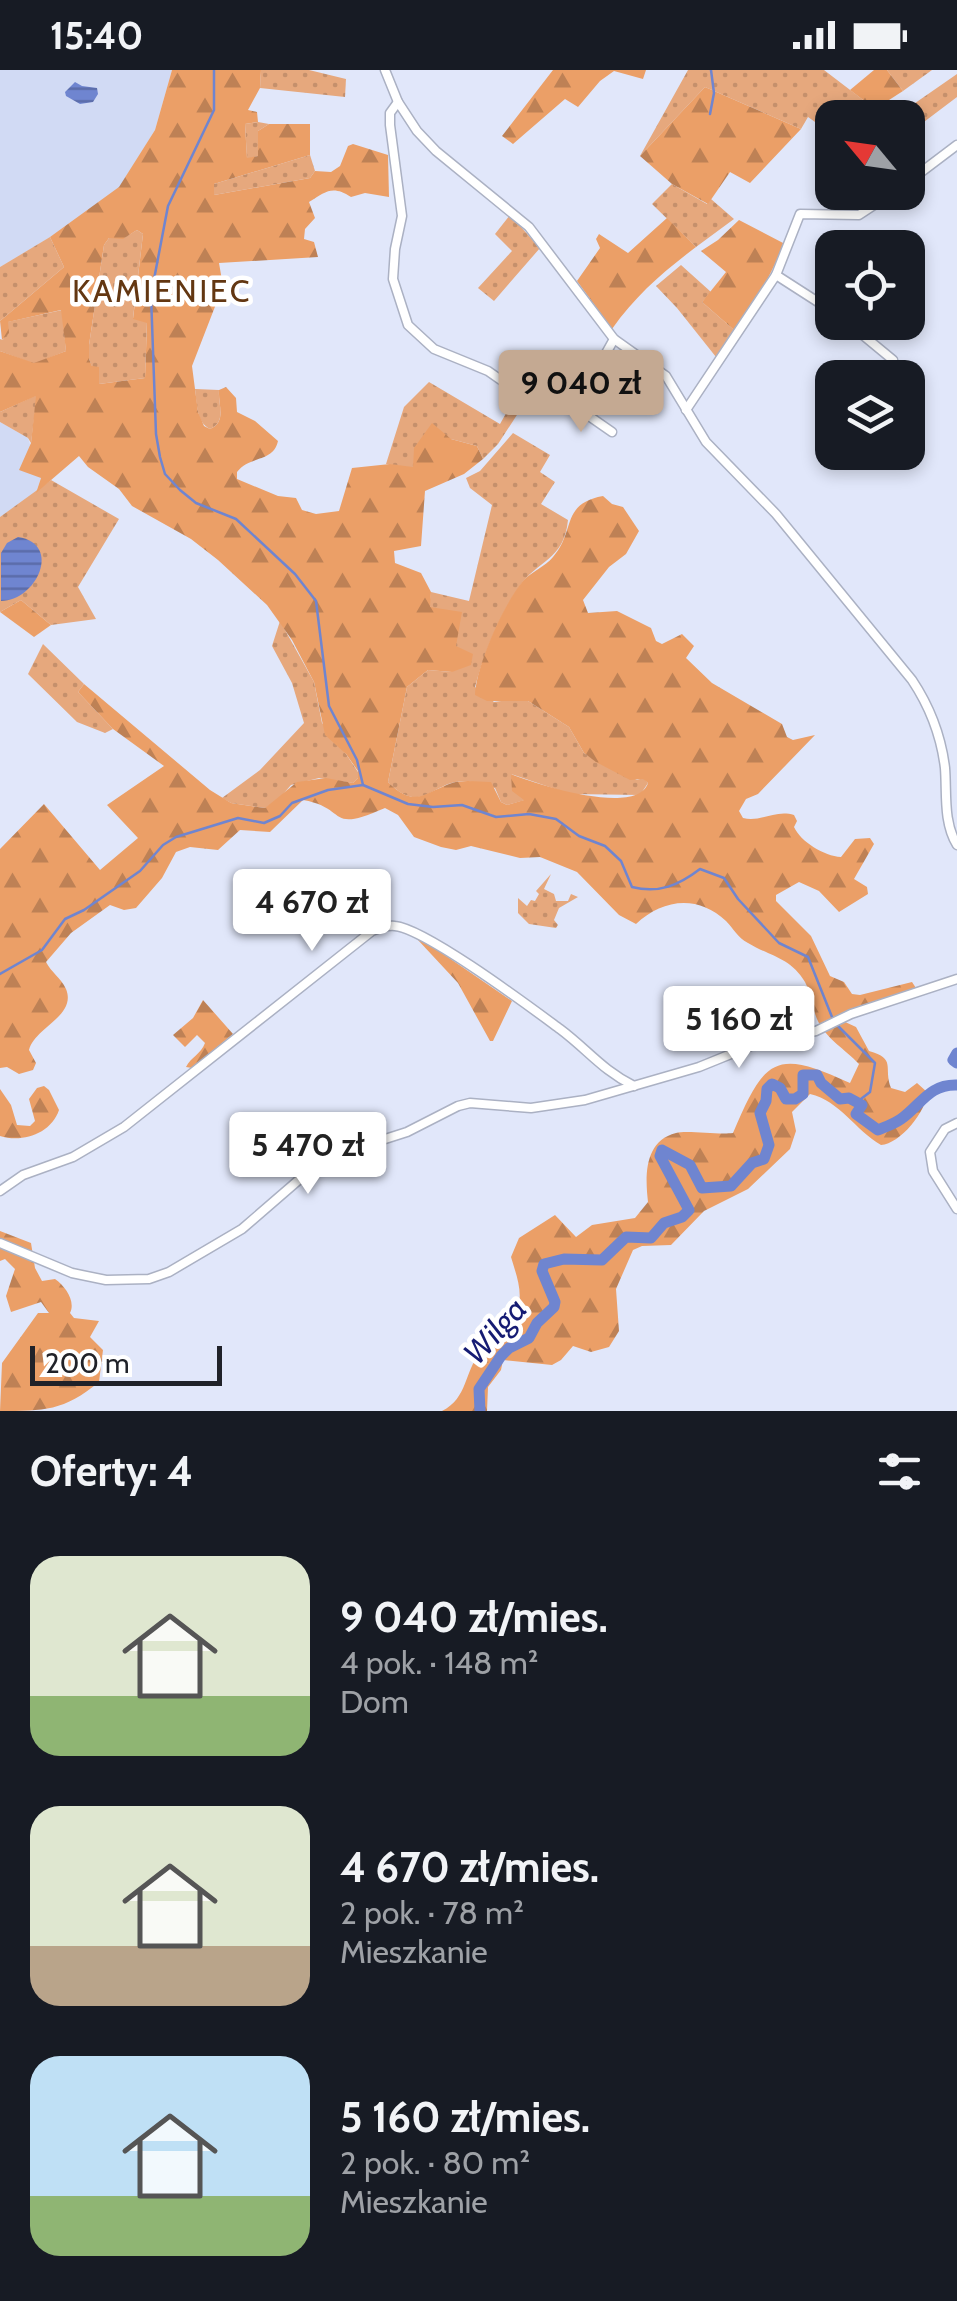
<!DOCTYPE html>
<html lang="pl">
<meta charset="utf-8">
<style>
body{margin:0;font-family:Cabin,sans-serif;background:#242831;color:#f1f3f6;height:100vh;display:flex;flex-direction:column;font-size:38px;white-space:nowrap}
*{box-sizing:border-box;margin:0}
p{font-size:32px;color:#9ea1a6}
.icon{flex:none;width:55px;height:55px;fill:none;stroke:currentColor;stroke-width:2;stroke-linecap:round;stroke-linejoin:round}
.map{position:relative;height:1341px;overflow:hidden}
.panel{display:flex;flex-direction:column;background:#171b24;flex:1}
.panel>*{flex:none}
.needle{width:65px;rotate:299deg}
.tools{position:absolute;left:815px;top:30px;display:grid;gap:20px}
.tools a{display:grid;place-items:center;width:110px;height:110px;border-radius:20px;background:#171b24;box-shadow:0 5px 15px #0003;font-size:50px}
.scale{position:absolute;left:30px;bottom:25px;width:192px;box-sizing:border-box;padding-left:10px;border:5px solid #202229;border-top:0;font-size:28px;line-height:35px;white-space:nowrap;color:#202229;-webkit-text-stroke:8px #fff;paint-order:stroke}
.price{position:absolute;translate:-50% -85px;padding:0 22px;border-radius:10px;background:#fff;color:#222;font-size:32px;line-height:65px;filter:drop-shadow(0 2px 5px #0008)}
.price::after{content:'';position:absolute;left:50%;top:60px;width:30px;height:22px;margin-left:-15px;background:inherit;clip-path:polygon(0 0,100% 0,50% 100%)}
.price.on{background:#c4a992;color:#111}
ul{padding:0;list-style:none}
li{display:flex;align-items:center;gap:30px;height:250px;padding:0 30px}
li span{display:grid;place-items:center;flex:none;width:280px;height:200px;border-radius:30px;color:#555}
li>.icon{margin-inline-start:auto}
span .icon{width:120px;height:120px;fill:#fffc;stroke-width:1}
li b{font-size:42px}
h2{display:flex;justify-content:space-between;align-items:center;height:120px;padding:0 30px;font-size:42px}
.status{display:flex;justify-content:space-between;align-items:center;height:70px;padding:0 50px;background:#171b24;direction:ltr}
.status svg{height:28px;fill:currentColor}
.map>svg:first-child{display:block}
</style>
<div class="status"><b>15:40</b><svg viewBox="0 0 49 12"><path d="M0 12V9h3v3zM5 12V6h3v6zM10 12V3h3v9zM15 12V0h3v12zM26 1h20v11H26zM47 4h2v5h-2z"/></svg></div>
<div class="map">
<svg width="957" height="1341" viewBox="0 0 957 1341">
<defs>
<pattern id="grass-dots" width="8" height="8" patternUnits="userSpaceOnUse" patternTransform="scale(2.5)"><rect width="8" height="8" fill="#e6a87d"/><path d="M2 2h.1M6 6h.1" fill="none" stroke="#c5906c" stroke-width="1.8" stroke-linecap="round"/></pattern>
<pattern id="forest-firs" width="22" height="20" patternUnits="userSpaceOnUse" patternTransform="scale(2.5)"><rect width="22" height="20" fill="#eb9f67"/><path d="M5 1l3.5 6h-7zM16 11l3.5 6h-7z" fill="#be8155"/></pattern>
<pattern id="water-rules" width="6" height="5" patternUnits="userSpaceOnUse" patternTransform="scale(2.5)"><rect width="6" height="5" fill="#6f85d0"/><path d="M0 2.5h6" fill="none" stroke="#5b6ca9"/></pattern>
</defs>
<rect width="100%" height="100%" fill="#e1e7fa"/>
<g fill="#d1daf4">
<path d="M0,0h172l-17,60 -36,58 -52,39 -67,40z"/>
<path d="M0,352l28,16 13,40 -5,15 -36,24z"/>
</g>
<g fill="url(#grass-dots)">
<path d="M261,0h48l37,9 -1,18 -85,-9z"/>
<path d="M688,0h136l51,39 -13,8 -30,1v16l-24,-17 -7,12 -96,-42 -65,69z"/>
<path d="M887,0h45l-29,21z"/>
<path d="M957,4v23l-49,37v-16l-13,-1z"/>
<path d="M258,52l11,2 -11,7v25l-11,3 -2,-35z"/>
<path d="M310,85l5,16 -5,7 -96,17v-11z"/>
<path d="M672,114l35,20 4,-5 23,20 -38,28 -44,-43z"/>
<path d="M510,145l30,33 -46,53 -16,-13 34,-37 -17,-17z"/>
<path d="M137,160l6,4 -10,84 14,4 -2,56 -46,6 -10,-25v-14l15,-100 5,-7h15z"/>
<path d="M50,167l14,30 -64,54v-54z"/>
<path d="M681,195l30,27 -9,10 32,28 -18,27 -39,-49 -21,-22z"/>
<path d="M62,240l4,41 -32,13 -34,-13v-12l3,1 4,-18z"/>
<path d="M429,312l71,42 18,-32 8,9 -28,43 -15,15 -6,-13 -26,-7 -37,29 -28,-4 18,-57z"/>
<path d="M195,319l24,1c-1,15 8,32 -9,39 -14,-7 -13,-26 -15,-40z"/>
<path d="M37,325l-6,48 -3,-5 -28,-16v-10z"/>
<path d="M513,363l37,22 -10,17 15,10 -14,22 27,16c-4,41 -31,40 -49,67 -20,29 -35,66 -44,100l19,15 27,-4 7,3 41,26 15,26 12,8 41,19 6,-2 5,5 -8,12 -70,-1 -59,-20 14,26 -18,5 -6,-3 -6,-14c-9,-2 -22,-7 -32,-7 -31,1 -42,35 -75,1l19,-95 21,-17 24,2 4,-25 -27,-40 2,-15 38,9 23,-96 -22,-17 -4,-10 14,-7z"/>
<path d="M51,410l68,39 -41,68 18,32 -45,6 -30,-25 -21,12v-95z"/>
<path d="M280,551l34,61 8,41 24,31 12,18v6l-5,5 -34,-5 -28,7 -14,16 -12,7 -34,-5 -9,-5 38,-28 44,-47 -12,-40 -20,-37z"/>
<path d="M43,574l41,40 -6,8 35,37 -8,4 -28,-11 -49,-48z"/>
<path d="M551,804l-7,15 10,5 2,7h12l3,-7 7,3 -19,11 -5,12 4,5 -2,3 -27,-4 -11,-11v-15l9,8 4,-6 4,1 4,-7 -3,-3z"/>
</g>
<g fill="url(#forest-firs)" fill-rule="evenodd">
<path d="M172,0h89l-1,18 -12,22 9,2 1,10 -13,2 2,34 11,-2v-25l11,-7h41v31l-96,29v11l96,-17 5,-7 16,1 9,-6 8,-20 5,-2 35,11 1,42 -24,-4 -14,4c-18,-12 -25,-6 -42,5l6,16 -10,11 -1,10 10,3 4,15 -99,6 4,23 -31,80 6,46 6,14 6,3c17,-7 8,-24 9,-39l7,-3 10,11 1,14 18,9 23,20c-5,22 -28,14 -41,31v7l41,17 18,2 6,12 14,4 23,-3 13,-43 38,-4 23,3 1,-19 18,-25 19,16 26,7 6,13 -19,15 -39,17 -4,55 -27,5 1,12 26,10 10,19 -1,15 32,5 -6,34 17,8 -2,11 -19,7 -24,-2 -21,17 -19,95c26,26 35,12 61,2 13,-5 28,-2 42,-2l10,20 6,3 17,-5 -12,-9 -1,-17c24,10 126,43 137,9l-5,-4 -13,1 -34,-18 -12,-9 -15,-26 -41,-26h-41l-12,-6c1,-29 29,-92 48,-114 9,-10 22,-14 30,-24 23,-26 7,-53 50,-61l9,8 11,3 16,24 -13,23 -17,13 -26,33 5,13 29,-2 34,17 5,13 6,3 20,-10 12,12 -8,12 26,25 70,41 5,13 6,3 22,-5 -57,59 -12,5 -7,12 4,7c17,5 32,-9 51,-3l3,6 -3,6c7,15 30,29 47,30l14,-18 15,-1 4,6 -20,35 13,8 1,7 -29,18 -20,-21 -20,-9 -23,13v6l35,35 19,40 14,6 8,12 8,1 52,-13 4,6 -73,33 13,6 13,24c28,8 14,16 22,37l14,4 12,-9 10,9c0,19 -27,52 -46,53 -26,-15 -41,-44 -71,-51l-18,18 4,19 -6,18 -42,40 -44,22 -33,34 -29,1 -9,4 -17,39 3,42 -10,16 -18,5 -18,-6 -12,14 -9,5 -49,-5 -2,10 -13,17 -1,24h-45c26,-13 22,-39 38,-58 11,-13 35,-34 39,-49 3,-16 -4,-33 -8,-47l8,-19 36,-23 21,22 16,-12 43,-7 13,-16c-3,-26 -4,-61 28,-69 11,-3 42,2 57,0 32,-75 42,-85 117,-50l9,-19c-13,-14 -34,-26 -42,-45 -5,-12 -6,-26 -12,-37 -15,-25 -36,-26 -57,-39 -11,-6 -14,-14 -22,-22 -28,-27 -64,-22 -90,3l-17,-9 -42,-43 -37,-15 -20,1 -49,-12 -15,4 -15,-3 -27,-10 -16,-22 -13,-7c-59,26 -36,0 -82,-8l-33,32 -30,-2 -22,20 -28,-3 -14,5 -14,26 -26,30 -12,2 -14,-5 -39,28 -25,29c5,10 15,16 20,27 11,27 -31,38 -37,61l7,13 -3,7 -14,4 -12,-7 -7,1v-219l44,-45 56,66 38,-32 -31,-33 57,-39 -51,-37 -35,-37 6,-8 126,106 21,13 34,5 32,-26 29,-4 27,5 5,-5v-7l-12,-17 -21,-19 -11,-53 -22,-42 -25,-35 -49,-45 -27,-21 -59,-33 -13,-17 -31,-22 -9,-11 -43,37 5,-15 -22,-8 12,-27 5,-47 -36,16v-61l34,12 32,-12 -5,-41 -53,12 1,11 -7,7 -2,-19 64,-54 -14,-30 69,-50 36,-57zM137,160l6,4 -10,85 14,4 -2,55 -46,6v-17l-7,-1 -3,-7v-14l15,-100 5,-7 14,1z"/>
<path d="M553,0h93l-3,9 -29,-8 -14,10 -22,26 -13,-8 -52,45 -11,-8z"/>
<path d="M874,0h13l16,21 -28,18 -25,-19z"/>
<path d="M705,17l96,42 -51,54 -20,-11 -22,32 -36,-20 -32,-28z"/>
<path d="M667,148l29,29c-33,25 -60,48 -84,82l-35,-48 23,-33 -4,-9 3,-5 29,19z"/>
<path d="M739,150l46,24 -19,38 -32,48 -32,-28 24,-30 -25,-21 17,-11z"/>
<path d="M21,530l30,25 -17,12 -34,-25z"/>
<path d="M420,868l92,63 -19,40h-3l-32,-58 -40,-43z"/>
<path d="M203,930l30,34 -41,34 -6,-1c5,-10 15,-13 19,-24l-8,-8 -12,12 -12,-12 20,-17z"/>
<path d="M44,1016l5,4 10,20c-8,24 -37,33 -59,26v-47l11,16 6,20 13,1 5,-5 -6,-22 8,-11z"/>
<path d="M0,1161l31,12 4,25 7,13 13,-2c10,7 21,22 15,34l4,5 25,3 -9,16 13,13 -4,32c-35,29 -55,29 -99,29l2,-48 36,-50h11l-8,-11 -30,10 -5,-16 9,-27 -10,-10 -5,2z"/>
</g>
<g fill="url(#water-rules)">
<path d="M75,12l7,4 15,2 1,6 -5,8 -13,2 -14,-8 -1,-4z"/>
<path d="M18,467c45,7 18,64 -17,64v-48l6,-10z"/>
</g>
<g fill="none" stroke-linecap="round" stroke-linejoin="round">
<g stroke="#6f85d0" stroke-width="2.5">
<path d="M214,0v40l-46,96 -17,89 5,139 4,23 5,17 15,16 16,13 40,16 59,55 21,27 13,105 28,54 6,25 45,19 25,3 29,-2 34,12 33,-3 27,5 23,17 26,10 16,15 11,26c27,7 47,-2 68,-18l24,9 14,21 41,44 29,14 24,60"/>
<path d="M710,44l4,-21 -3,-23"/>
<path d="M0,904l42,-24 23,-31 19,-9 56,-39 23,-26 13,-8 62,-19 26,5 16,-7 12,-13 36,-13 35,-5"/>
<path d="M838,956l37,37 -5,29 -13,10"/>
</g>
<g stroke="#6f85d0" stroke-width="11">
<path d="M957,983l-4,7 4,3"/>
<path d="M480,1341l-1,-22 22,-33 8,-8 20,-10 8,-15 17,-16 1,-5 -13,-31 2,-7 20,-5 38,1 24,-23 25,1 13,-15 18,-6 7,-7 -29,-54 2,-6 28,15 12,23 29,-2 21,-23 12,-4 5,-14 -9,-32 6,-12 1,-12 5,-5 8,4 6,11h9l8,-5v-19h14l4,8 19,16 9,-1 13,7 -6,9 22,16c7,-3 16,-6 23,-11 20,-14 28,-35 56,-34"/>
</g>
<defs>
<g id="street">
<path d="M385,0l13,32 19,29 19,20 93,76 85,112 52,37 40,66 70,72 136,166c18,27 29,55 33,88 2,25 -2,54 12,77"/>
<path d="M398,32l-8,11v12l12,91 -7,33 -2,30 15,46 26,24 54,22 43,30 45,6 38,-68"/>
<path d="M908,112l49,-37"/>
<path d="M776,205l56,36"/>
<path d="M847,252l46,38"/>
<path d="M576,337l36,25"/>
<path d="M686,340l90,-135 24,-61 59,1 35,-23"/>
<path d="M957,1053l-12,6 -15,23 3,19 24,38"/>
<path d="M0,1121l23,-16 50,-18 51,-30 248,-196c7,-3 15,-6 23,-5 31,3 135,81 165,103 28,21 42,41 74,57"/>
<path d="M0,1173l72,30 34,7 43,-1 20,-7 73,-43 59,-51 24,-15 32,-15 50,-16 51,-26 12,-3 61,5 54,-8 114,-33 64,-26 53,-10 35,-17 106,-35"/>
</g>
</defs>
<use href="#street" stroke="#abb1c3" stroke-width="11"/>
<use href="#street" stroke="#fff" stroke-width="8"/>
</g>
<g text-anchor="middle" stroke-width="9" stroke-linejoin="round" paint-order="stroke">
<g font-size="32" letter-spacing="2.5" fill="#633712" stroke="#fff">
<text x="162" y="232">KAMIENIEC</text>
</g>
<g font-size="32" font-style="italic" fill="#151b73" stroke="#fff">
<text transform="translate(495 1261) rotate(-48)" y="11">Wilga</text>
</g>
</g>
</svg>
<div class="tools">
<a><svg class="needle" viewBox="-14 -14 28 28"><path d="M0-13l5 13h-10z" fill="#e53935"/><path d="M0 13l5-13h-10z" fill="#9ea1a6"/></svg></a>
<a><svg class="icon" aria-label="locate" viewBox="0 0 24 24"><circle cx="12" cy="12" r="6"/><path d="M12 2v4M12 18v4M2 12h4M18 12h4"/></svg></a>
<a><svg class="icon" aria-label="layers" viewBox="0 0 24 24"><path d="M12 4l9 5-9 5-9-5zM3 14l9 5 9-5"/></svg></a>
</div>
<div class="scale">200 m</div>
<b class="price on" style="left:581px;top:365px">9 040 zł</b>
<b class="price" style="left:312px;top:884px">4 670 zł</b>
<b class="price" style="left:739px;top:1001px">5 160 zł</b>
<b class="price" style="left:308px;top:1127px">5 470 zł</b>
</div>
<section class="panel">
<h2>Oferty: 4<svg class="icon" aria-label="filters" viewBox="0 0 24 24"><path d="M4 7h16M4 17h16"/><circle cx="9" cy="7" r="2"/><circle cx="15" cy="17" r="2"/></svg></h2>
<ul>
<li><span style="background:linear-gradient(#dfe7d0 70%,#8fb573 0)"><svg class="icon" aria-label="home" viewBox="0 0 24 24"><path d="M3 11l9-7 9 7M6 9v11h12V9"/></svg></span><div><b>9 040 zł/mies.</b><p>4 pok. · 148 m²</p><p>Dom</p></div></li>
<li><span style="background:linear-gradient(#dfe7d0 70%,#b9a48a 0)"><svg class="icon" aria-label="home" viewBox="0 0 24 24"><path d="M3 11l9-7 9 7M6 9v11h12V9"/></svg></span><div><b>4 670 zł/mies.</b><p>2 pok. · 78 m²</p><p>Mieszkanie</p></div></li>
<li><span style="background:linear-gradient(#bfe0f5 70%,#8fb573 0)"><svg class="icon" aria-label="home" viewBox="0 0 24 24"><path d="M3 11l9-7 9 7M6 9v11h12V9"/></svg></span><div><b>5 160 zł/mies.</b><p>2 pok. · 80 m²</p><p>Mieszkanie</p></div></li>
</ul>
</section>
